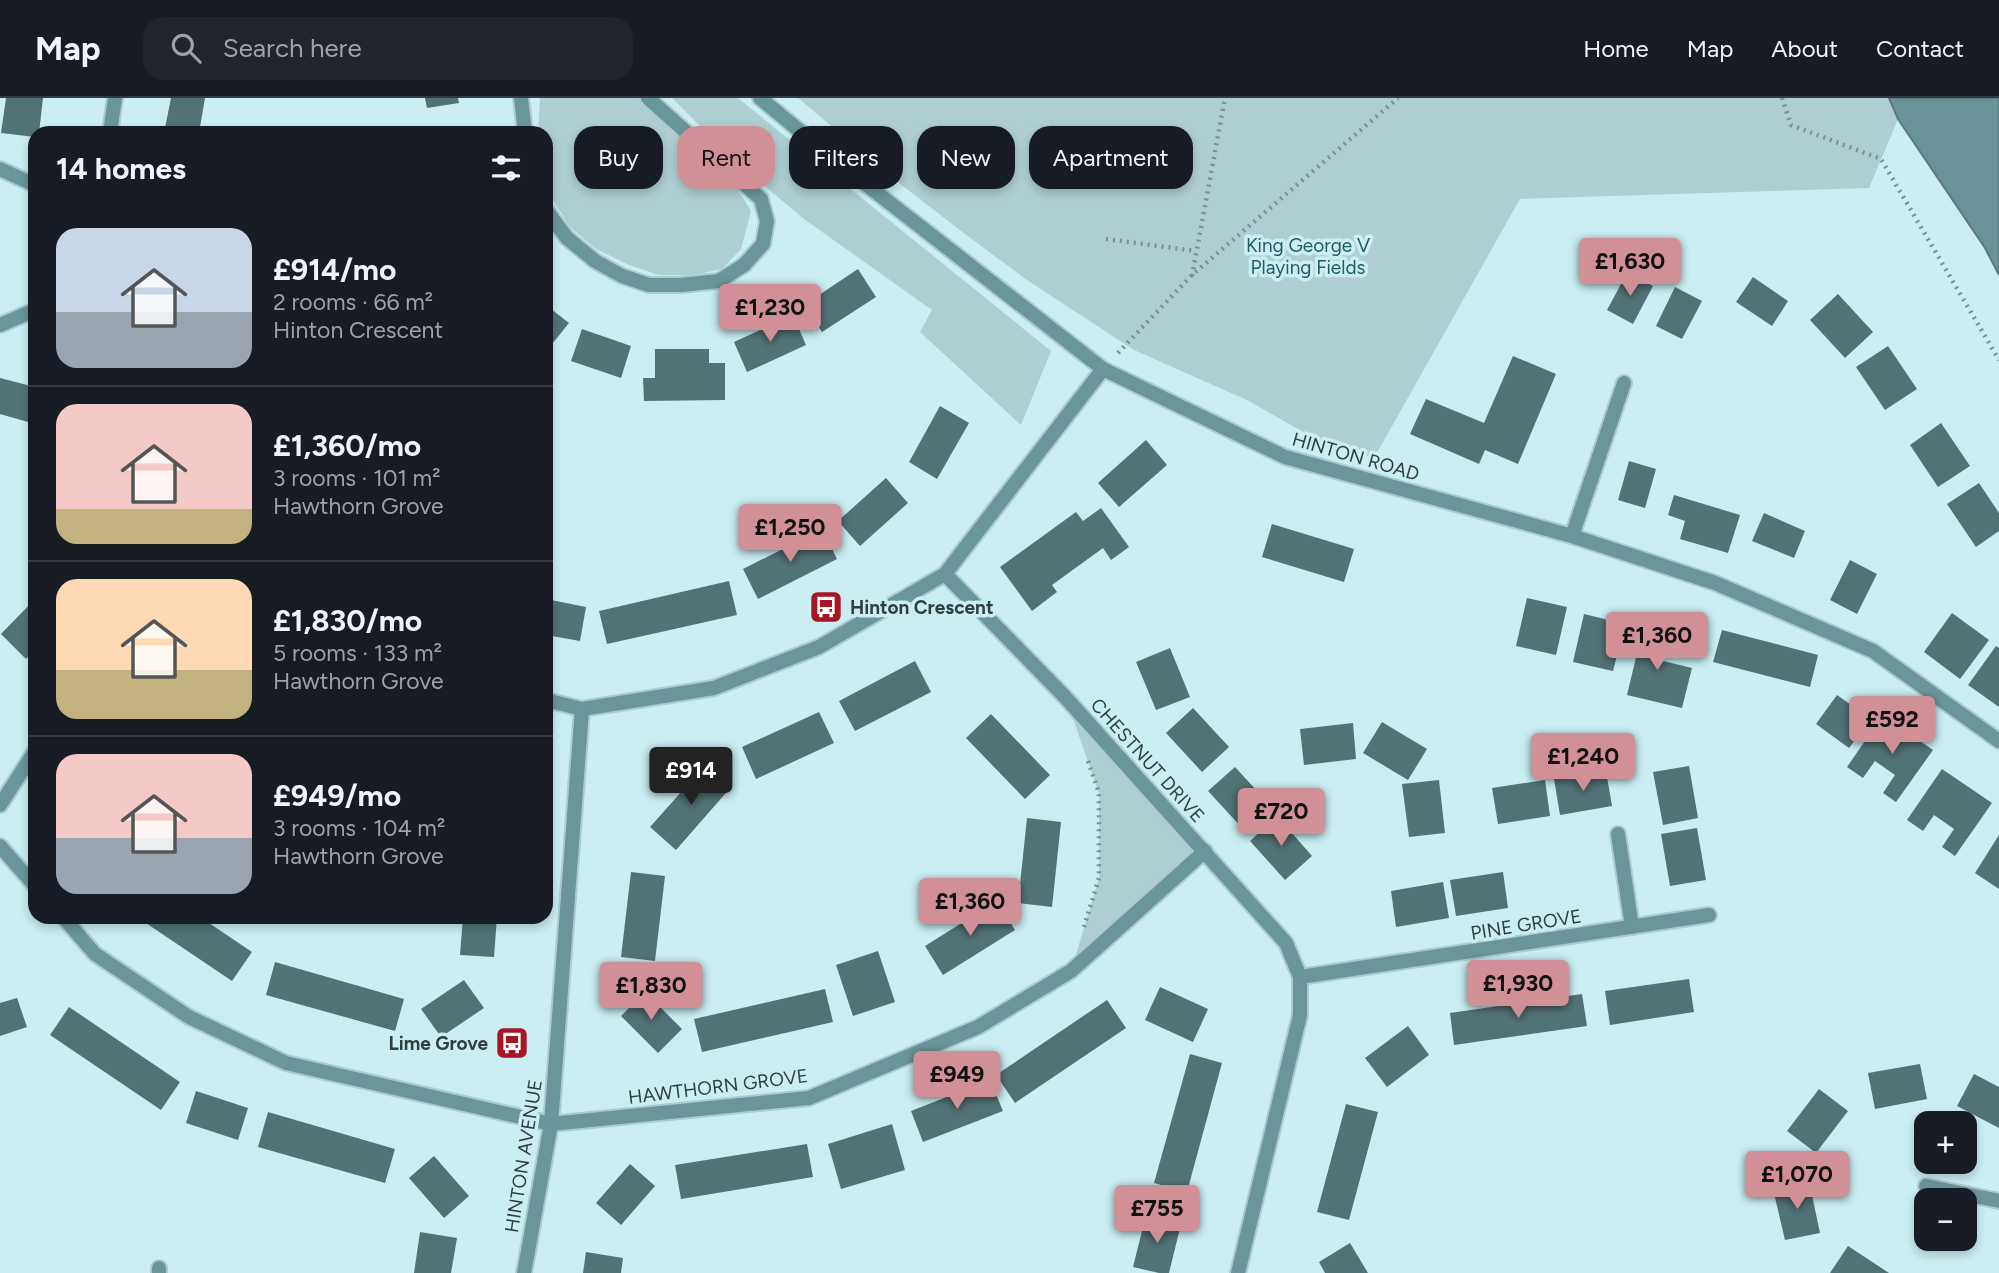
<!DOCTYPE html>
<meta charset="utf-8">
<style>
body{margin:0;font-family:Figtree,sans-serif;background:#20242c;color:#f1f3f6;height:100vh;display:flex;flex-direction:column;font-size:26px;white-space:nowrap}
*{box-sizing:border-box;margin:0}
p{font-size:23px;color:#9ea1a6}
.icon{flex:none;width:38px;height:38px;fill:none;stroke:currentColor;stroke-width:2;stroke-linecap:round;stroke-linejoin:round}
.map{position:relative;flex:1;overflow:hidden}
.drawer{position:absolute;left:28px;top:28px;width:525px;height:798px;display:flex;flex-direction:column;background:#171b24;border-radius:21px;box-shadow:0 4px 10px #0003}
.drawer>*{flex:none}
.guide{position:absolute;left:574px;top:28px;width:665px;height:63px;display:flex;gap:14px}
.fabs{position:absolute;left:1914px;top:1013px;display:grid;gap:14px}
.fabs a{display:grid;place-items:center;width:63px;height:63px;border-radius:14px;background:#171b24;box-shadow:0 4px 10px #0003;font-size:35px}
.price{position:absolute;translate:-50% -60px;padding:0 16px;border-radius:7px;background:#d18f98;color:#111;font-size:23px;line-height:46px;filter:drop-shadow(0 2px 4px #0008)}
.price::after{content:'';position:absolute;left:50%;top:42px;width:21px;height:16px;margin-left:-10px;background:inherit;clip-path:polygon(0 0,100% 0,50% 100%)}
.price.on{background:#222;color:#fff}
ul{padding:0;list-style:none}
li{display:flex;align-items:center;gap:21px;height:175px;padding:0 28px}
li+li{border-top:2px solid #363941}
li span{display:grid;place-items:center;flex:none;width:196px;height:140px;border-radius:21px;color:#555}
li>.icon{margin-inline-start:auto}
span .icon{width:84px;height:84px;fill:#fffc;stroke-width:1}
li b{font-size:30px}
h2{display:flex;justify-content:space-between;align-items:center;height:84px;padding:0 28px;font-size:30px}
.pill{padding:0 24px;border-radius:21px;background:#171b24;box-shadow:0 4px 10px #0003;font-size:24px;line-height:63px}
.pill.on{background:#d18f98;color:#111}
header{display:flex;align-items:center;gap:42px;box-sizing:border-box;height:98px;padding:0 35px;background:#171b24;border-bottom:2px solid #363941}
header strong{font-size:33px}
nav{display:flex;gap:38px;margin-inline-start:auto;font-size:24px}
.search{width:490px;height:63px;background:#20242c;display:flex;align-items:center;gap:18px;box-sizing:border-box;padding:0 24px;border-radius:21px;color:#9ea1a6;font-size:26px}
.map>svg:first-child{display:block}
</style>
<header>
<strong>Map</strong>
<div class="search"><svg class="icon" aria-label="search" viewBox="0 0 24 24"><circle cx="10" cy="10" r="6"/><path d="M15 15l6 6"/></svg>Search here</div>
<nav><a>Home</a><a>Map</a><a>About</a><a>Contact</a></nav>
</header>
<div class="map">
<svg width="1999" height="1175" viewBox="0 0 1999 1175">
<rect width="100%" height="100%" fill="#caeef2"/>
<g fill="#aeced1">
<path d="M540,0h99l97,89 15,24 -10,38 -19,20 -28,6h-35l-30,-10 -33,-16 -26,-22 -21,-33 -3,-12v-49h-8z"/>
<path d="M672,0h66l313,253 -30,74 -101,-93 12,-22 -128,-91 -68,-57z"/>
<path d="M798,0h1091l9,21 -29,69 -349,11 -146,259 -50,-14 -75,-43 -115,-51 -107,-70 -62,-46 -66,-51z"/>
<path d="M1066,600l139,153 -134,120 28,-93v-84z"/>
</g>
<path fill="#689499" stroke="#587a7f" stroke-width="2" d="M1889,0h110v177l-14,-27 -87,-129z"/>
<g fill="#527376">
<path d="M6,0h37l-4,35h-4v4l-34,-4z"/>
<path d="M171,0h34l-6,35h-35z"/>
<path d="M425,0h33l1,5 -32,5z"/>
<path d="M461,29v6h-33v-3z"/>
<path d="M858,171l18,28 -54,35 -18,-27z"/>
<path d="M1627,175l26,13 -20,38 -26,-14z"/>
<path d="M1753,179l35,24 -16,25 -36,-24z"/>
<path d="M1675,189l27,14 -20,38 -26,-13z"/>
<path d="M1838,196l35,38 -28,26 -35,-38z"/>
<path d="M546,207l23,18 -21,26 -2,-2z"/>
<path d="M793,217l13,30 -59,27 -13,-30z"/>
<path d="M582,231l49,17 -10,32 -50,-17z"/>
<path d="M1888,248l29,43 -32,21 -29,-43z"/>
<path d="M655,251h54v14h16v37l-81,1 -1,-23h12z"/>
<path d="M1513,258l43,18 -38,90 -33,-14 -6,14 -69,-30 16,-35 58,24z"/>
<path d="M0,280l35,9v37l-35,-10z"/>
<path d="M940,308l29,17 -32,56 -28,-17z"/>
<path d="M1941,325l29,43 -32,21 -28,-42z"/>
<path d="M1146,342l21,25 -48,42 -21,-24z"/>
<path d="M1629,363l27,8 -11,39 -27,-8z"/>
<path d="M886,380l22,25 -48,43 -22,-25z"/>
<path d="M1979,385l20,30v18l-23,16 -29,-43z"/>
<path d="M1674,397l66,20 -12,38 -48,-14 5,-18 -17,-6z"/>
<path d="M1101,410l28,39 -18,13 -8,-12 -51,37 5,7 -25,19 -32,-44 76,-55 7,9z"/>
<path d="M1764,415l41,18 -11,27 -42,-17z"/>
<path d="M1272,426l82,25 -10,33 -82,-25z"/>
<path d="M822,431l15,30 -79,40 -15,-30z"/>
<path d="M1850,462l27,14 -20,40 -27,-14z"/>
<path d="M729,483l8,34 -130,29 -8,-33z"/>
<path d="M1527,500l40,9 -11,48 -40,-9z"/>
<path d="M35,501v51l-9,9 -25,-25z"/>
<path d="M546,501l40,8 -6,34 -34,-6z"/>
<path d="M1952,515l37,27 -29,39 -36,-27z"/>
<path d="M1584,516l41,10 -12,47 -40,-9z"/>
<path d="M1645,522l19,4 -9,35 37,9 -10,40 -55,-13z"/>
<path d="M1722,532l96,25 -8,32 -97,-25z"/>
<path d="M1996,548l3,2v59l-31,-22z"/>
<path d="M1170,550l20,49 -34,13 -20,-48z"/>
<path d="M915,563l16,31 -76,39 -16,-30z"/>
<path d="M1837,597l34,24 -22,29 -33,-24z"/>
<path d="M1193,610l36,39 -27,25 -36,-39z"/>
<path d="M819,614l15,31 -78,36 -14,-32z"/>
<path d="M991,616l59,61 -25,24 -59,-61z"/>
<path d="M1883,617l50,35 -37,52 -13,-9 12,-18 -20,-14 -12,17 -16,-11z"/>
<path d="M1382,624l45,27 -19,31 -45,-27z"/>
<path d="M1353,625l3,36 -52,6 -4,-36z"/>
<path d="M707,665l25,23 -56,64 -26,-23z"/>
<path d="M1689,668l9,52 -35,7 -10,-53z"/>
<path d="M1235,669l36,39 -27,24 -36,-39z"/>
<path d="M1942,671l50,34 -37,53 -13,-9 12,-18 -20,-14 -11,16 -16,-11z"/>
<path d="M1606,673l6,35 -52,9 -6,-36z"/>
<path d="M1439,682l6,53 -36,4 -7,-53z"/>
<path d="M1545,682l5,36 -52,8 -6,-36z"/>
<path d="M1277,718l35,40 -27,24 -35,-39z"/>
<path d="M1027,720l34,4 -9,85 -34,-4z"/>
<path d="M1697,730l9,52 -36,6 -9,-52z"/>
<path d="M1999,737v54l-24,-16z"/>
<path d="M631,774l34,4 -10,85 -34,-4z"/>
<path d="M1503,774l5,36 -52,8 -6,-36z"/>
<path d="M1443,784l6,36 -53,9 -5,-36z"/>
<path d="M997,803l18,29 -72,45 -18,-29z"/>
<path d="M137,819h63l52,35 -20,29z"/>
<path d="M463,819h34l-3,40 -34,-2z"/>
<path d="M878,853l17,51 -42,14 -17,-51z"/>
<path d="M275,864l129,37 -9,32 -129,-36z"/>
<path d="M1689,881l5,33 -84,13 -5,-34z"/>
<path d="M464,882l20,28 -43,29 -20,-28z"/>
<path d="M1160,889l48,22 -15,33 -48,-22z"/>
<path d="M825,891l8,33 -131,30 -8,-33z"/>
<path d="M645,894l37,37 -24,24 -37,-37z"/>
<path d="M1582,896l5,32 -133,19 -4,-32z"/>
<path d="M17,900l10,29 -27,9v-33z"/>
<path d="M1107,902l19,28 -111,75 -19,-28z"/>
<path d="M69,909l111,75 -19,28 -111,-75z"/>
<path d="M1408,928l21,29 -42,32 -22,-29z"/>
<path d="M1190,956l32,9 -35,129 -33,-9z"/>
<path d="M1920,966l7,35 -52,10 -7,-36z"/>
<path d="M1974,976l25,13v41l-42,-22z"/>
<path d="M990,982l13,31 -80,31 -12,-31z"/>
<path d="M1819,991l29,22 -32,42 -29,-22z"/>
<path d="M196,993l52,17 -10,32 -52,-17z"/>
<path d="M1346,1006l32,8 -29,108 -32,-8z"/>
<path d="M268,1014l127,37 -10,34 -127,-36z"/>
<path d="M892,1026l13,46 -64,19 -13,-45z"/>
<path d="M807,1046l6,33 -132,22 -6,-34z"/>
<path d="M434,1058l35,40 -25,22 -35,-40z"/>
<path d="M630,1066l25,22 -34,39 -25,-22z"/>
<path d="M1809,1083l11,52 -35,7 -12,-51z"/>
<path d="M1146,1117l35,9 -12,49h-10l-26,-6z"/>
<path d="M420,1134l37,6 -6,35h-37z"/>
<path d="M1350,1145l18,30h-43l-6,-11z"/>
<path d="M1848,1148l41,27h-59z"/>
<path d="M586,1154l37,6 -2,15h-38z"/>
</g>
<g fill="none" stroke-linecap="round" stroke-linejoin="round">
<defs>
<path id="service" d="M159,1175v-5"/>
<g id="minor">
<path d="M521,0l4,35"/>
<path d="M760,0l76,63 267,208 182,88 287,79 143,47 158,68 126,90"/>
<path d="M110,35l5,-35"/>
<path d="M0,71l35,16"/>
<path d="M546,112l21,28 28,23 27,15 27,9h32l38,-4 25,-16 19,-21 4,-23 -6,-22 -113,-101"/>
<path d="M0,227l35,-15"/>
<path d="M1572,438l52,-153"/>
<path d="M945,476l121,124 220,245 14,34v38l-62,258"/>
<path d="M546,602l36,9 132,-21 105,-41 126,-73 158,-205"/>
<path d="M0,707l35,-54"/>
<path d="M1618,736l14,93"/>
<path d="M0,748l35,40"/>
<path d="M63,819l32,37 94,63 97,46 265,61 258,-26 169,-71 93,-56 134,-120"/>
<path d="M1300,879l409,-62"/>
<path d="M1926,1088l73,15"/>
<path d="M524,1175l27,-149 31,-415"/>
</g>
</defs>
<use href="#service" stroke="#abcbcf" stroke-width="18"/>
<use href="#minor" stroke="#abcbcf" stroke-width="18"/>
<g stroke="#799295" stroke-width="4.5" stroke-dasharray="2 5" stroke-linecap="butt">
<path d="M1782,0l9,27 90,34 118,201"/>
<path d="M1106,141l90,12"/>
<path d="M1192,178l33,-178"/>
<path d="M1118,255l73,-77 207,-178"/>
<path d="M1084,829l15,-49v-85l-12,-35"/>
</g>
<use href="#service" stroke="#69969a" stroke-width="14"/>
<use href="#minor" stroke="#69969a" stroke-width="14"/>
</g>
<defs>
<symbol id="bus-square" viewBox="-11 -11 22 22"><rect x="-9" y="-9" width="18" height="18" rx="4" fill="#a91425" stroke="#caeef2"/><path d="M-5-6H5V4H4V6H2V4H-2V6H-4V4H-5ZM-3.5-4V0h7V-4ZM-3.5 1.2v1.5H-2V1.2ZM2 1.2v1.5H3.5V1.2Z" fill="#fff"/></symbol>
</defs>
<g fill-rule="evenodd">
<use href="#bus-square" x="807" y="490" width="38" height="38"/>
<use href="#bus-square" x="493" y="926" width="38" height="38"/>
</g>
<g text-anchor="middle" stroke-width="7" stroke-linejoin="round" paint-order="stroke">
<g font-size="19" fill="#1f5e64" stroke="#caeef2">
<text x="1308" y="154">King George V<tspan x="1308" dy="22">Playing Fields</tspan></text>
</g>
<g font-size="19" fill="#313f41" stroke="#caeef2">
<text transform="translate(1356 358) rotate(16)" y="7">HINTON ROAD</text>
<text transform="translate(1148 662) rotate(48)" y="7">CHESTNUT DRIVE</text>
<text transform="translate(1526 826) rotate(-9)" y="7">PINE GROVE</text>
<text transform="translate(718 988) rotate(-7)" y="7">HAWTHORN GROVE</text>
<text transform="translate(523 1058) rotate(-81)" y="7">HINTON AVENUE</text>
</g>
<g font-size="19" font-weight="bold" fill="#313f41" stroke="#caeef2" text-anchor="start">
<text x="850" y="516">Hinton Crescent</text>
<text x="488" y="952" text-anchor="end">Lime Grove</text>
</g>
</g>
</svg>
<div class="fabs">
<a>+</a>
<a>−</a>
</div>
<b class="price" style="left:1630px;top:200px">£1,630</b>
<b class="price" style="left:770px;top:246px">£1,230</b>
<b class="price" style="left:790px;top:466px">£1,250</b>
<b class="price" style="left:1657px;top:574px">£1,360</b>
<b class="price" style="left:1892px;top:658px">£592</b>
<b class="price" style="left:1583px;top:695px">£1,240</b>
<b class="price on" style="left:691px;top:709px">£914</b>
<b class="price" style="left:1281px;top:750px">£720</b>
<b class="price" style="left:970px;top:840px">£1,360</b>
<b class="price" style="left:1518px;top:922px">£1,930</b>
<b class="price" style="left:651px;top:924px">£1,830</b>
<b class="price" style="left:957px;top:1013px">£949</b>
<b class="price" style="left:1797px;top:1113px">£1,070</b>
<b class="price" style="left:1157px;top:1147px">£755</b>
<div class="guide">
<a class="pill">Buy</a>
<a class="pill on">Rent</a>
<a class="pill">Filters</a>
<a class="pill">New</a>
<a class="pill">Apartment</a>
</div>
<section class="drawer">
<h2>14 homes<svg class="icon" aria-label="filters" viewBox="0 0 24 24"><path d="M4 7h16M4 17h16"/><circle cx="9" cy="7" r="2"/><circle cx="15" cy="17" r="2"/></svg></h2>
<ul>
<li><span style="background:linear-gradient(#c9d6e8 60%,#9aa5b1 0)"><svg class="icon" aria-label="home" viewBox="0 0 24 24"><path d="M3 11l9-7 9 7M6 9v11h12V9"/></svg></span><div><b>£914/mo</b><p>2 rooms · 66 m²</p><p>Hinton Crescent</p></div></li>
<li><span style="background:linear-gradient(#f6c9c9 75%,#c2b280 0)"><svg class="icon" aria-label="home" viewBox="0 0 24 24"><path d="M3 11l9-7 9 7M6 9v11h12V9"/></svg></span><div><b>£1,360/mo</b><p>3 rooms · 101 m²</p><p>Hawthorn Grove</p></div></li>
<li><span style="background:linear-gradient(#ffd9b3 65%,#c2b280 0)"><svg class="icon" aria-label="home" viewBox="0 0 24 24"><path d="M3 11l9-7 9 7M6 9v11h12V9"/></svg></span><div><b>£1,830/mo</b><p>5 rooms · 133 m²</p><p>Hawthorn Grove</p></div></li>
<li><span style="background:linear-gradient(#f6c9c9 60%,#9aa5b1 0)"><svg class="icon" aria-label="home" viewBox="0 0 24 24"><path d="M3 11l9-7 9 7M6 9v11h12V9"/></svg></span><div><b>£949/mo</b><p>3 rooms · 104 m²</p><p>Hawthorn Grove</p></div></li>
</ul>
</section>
</div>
